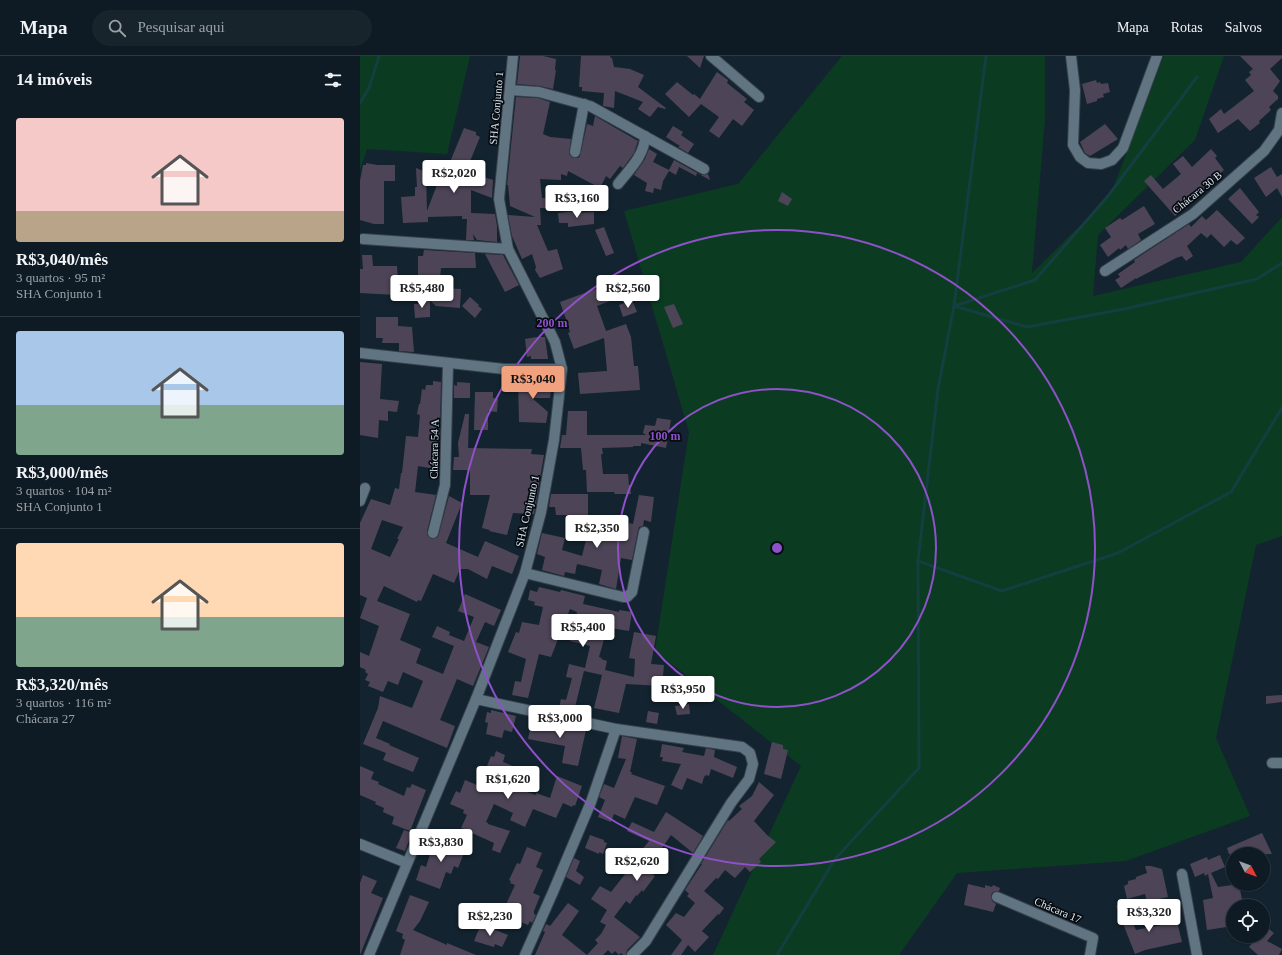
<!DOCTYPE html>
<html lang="pt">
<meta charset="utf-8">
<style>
body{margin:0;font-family:Georgia,serif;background:#17242c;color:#f1f3f6;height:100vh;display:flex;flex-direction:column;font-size:15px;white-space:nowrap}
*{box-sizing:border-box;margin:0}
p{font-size:13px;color:#9ba1a6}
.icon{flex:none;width:22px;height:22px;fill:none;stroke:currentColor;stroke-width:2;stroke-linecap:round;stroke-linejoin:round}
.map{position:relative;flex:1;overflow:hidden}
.panel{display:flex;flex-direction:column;background:#0e1b24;width:360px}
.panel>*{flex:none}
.needle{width:26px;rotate:131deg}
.buttons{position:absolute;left:866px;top:791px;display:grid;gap:8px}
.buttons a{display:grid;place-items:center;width:44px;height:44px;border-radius:50%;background:#0e1b24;box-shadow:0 1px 3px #0004,0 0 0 1px #2e3941;font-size:20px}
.price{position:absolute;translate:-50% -34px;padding:0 9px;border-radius:4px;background:#fff;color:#222;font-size:13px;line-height:26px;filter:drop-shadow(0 1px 2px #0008)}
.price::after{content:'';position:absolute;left:50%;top:24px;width:12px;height:9px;margin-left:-6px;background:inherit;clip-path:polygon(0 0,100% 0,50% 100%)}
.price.current{background:#f1a17d;color:#111}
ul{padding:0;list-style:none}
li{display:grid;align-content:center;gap:8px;height:212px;padding:0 16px}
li+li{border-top:1px solid #2e3941}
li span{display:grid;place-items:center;height:124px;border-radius:4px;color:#555}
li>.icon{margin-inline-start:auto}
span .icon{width:72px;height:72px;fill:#fffc;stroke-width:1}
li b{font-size:17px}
h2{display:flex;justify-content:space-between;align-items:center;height:48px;padding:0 16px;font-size:17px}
header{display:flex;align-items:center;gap:24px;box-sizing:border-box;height:56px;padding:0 20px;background:#0e1b24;border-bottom:1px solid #2e3941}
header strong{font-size:19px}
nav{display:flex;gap:22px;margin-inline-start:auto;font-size:14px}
.search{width:280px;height:36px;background:#17242c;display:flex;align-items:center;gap:10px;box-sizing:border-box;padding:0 14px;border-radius:22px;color:#9ba1a6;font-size:15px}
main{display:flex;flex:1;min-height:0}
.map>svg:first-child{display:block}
</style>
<header>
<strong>Mapa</strong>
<div class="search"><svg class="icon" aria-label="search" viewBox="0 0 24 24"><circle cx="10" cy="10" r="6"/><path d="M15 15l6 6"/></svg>Pesquisar aqui</div>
<nav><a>Mapa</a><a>Rotas</a><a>Salvos</a></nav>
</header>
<main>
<section class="panel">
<h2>14 imóveis<svg class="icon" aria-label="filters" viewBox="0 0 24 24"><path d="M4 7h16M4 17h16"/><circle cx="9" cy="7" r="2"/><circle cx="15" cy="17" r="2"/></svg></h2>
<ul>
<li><span style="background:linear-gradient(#f6c9c9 75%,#b9a48a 0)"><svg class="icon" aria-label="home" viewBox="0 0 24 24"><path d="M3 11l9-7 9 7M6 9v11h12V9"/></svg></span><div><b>R$3,040/mês</b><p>3 quartos · 95 m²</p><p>SHA Conjunto 1</p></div></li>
<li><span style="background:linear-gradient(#a9c7e8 60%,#7fa58c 0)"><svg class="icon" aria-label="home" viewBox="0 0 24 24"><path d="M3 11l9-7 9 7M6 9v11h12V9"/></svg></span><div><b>R$3,000/mês</b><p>3 quartos · 104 m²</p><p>SHA Conjunto 1</p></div></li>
<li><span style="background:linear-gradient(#ffd9b3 60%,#7fa58c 0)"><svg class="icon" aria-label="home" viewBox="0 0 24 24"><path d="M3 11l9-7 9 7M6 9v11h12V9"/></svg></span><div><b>R$3,320/mês</b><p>3 quartos · 116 m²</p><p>Chácara 27</p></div></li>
</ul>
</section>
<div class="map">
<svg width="922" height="899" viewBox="0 0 922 899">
<rect width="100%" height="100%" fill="#132430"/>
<g fill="#0b3c22">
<path d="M0,0h110l-23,98 -80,-5 -7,21z"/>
<path d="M482,0h203v63l-13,154 78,-77 54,-140h60l-29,84 -97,95 -5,61 148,-34 41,-45v319l-26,9 -40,193 34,78 -124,45 -169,12 -58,82h-186l88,-189 -146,-115 34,-219 -65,-221 114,-27z"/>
</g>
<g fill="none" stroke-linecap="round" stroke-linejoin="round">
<g stroke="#143e3f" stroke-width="3">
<path d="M0,47l9,-15 10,-32"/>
<path d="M594,250l81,-26 73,-84 89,-119"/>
<path d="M594,250l73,21 97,-18 133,-30 25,-16"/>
<path d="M558,505l84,30 116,-38 113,-61 51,-84"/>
<path d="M417,899l58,-96 84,-91 -1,-207 20,-172 16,-83 32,-250"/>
</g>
</g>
<g fill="#4d4557" fill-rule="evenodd">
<path d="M160,0h23l13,3 -1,11h1l-3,19 -13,-3 -23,-2z"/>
<path d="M221,0h29l1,2h1l2,9 16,2 14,6 -6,12 28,21 -1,1 -7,-2 -8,10 -12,-8 5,-7 -28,-11 -1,17 -11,-2 1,-13 -22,-2v-4h-3z"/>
<path d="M327,0h17l-4,12z"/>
<path d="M880,0h42v2l-12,11 10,12 -7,10 5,5v3l-9,8 2,3 -12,11 1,2 -10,8 -12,-12 -20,14 -9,-14 12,-10 3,5 30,-23 -9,-11 6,-5 -2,-3 4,-3z"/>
<path d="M357,16l11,8 -1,3 20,16 -3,3 10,8 -12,16 -9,-7 -14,19 -10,-7 10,-14 -18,-13 -12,13 -24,-23 12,-12 16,13 1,-1 6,5z"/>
<path d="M736,24l1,3 3,-1 1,2 7,-1 2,9 -7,2 1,3 -7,2v2l-10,3 -5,-20z"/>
<path d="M156,41l22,1 12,4 -7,32 7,3 21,2 -2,15 4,4h5l2,-2 7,-32 6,2 2,-10 43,25 -4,12 -11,15 -3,-2 -10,13 -4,-3 -6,12 -32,-17 -1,5 -6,-2v6l-21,-1 2,19h3l1,10h-6l1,17h-4l11,26 9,-2 6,20 -23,9 -5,-8 1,-3 -4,-13 -10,5 -10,-23 -4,-21 27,2 -25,-11 -2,-21h-1z"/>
<path d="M745,68l13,15 -28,17 -5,-3 -5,-11z"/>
<path d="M313,70l10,6 -2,3 13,9 -6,9 -10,-6 2,-1 -14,-9z"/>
<path d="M104,72l12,4v3l4,2 -14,34 27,9 -1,18 -21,-8v23l24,1 2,12v16l-20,-2 -4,-6 1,6h-8l1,-21h-5v-3l-34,1v5l-25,1 -2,-26 14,-1v-9h2l-1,-19 10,4 1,39 19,-50 4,1z"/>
<path d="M289,93l8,5 -4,8 16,8 5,-10 27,15 7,-1 2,6 -13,-7 -1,3 -17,-9 -3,8 -7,-4 -6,10 -2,9 -7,-2 -1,5 -8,-2 2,-8 -13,-8 11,-16z"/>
<path d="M851,93l6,7 -2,2 9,12 -14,13 2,2 -37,31 -31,-35 7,-6 12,14 18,-15 -8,-10 10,-8 9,11z"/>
<path d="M6,107l11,2h18v16h-11v43h-10l-14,-4v-39l3,-16h3z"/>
<path d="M911,111l6,10 5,-3v23l-5,-9 -11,9 -12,-19z"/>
<path d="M880,132l19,24 -3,3 3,2 -7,7 -24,-25z"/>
<path d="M422,136l10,7 -4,7 -10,-5z"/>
<path d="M784,150l11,18 -17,10 3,6 -13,9 -2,-4 -6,5 -1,-2 -11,9 -8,-12 11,-8 -6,-9 15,-10 2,2z"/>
<path d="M857,154l28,28 -8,7 -6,-5 -7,7 -13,-13 -4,4 -6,-5 -14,13 6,10 -7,5 -4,-5 -6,2 -40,21v-1l-15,10 -6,-8 5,-3 -2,-3 17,-12 -1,-2 55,-36 2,3 11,-11 4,4z"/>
<path d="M215,155v2l19,-1v12l-26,3v-4h-9l-1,-10z"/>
<path d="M244,171l10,26 -8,3 -11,-26z"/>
<path d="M64,194l51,3 1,15h-35l-2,20 22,1 -1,19 -24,-2 -22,-20 1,-10h3v-20h5z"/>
<path d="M125,198l18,1 16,30 -14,7z"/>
<path d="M2,199h10l1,11h24l1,16h-2v13l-36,-2v-24h3z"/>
<path d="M244,230l6,15 -13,5 9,25 20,-7 5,13 3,29h4l2,24 -60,4 -2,-21 29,-2 -3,-33 -30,11 -6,-16 2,-1 -4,-13 -6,-17z"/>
<path d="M110,241l9,8 -1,1 4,3 -7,9 -13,-12z"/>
<path d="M272,244l5,12 -14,5 -4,-12z"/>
<path d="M58,245h12v16l-15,1 -1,-14h4z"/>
<path d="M314,248l9,20 -10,4 -9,-21z"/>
<path d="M16,261h22v9l14,1 2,25 -15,-1v-8h-17l1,-5h-7z"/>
<path d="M177,281h8l3,22h-17v-3l-4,1 -2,-18z"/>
<path d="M0,306l22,2 -2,35 19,2 -2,11 -9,-1v10l-9,-1 -1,18 -18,-3z"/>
<path d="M165,323h23v10h3l-1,9h-18l16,14 -2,11 -27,-1 -1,-42h6z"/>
<path d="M73,325l8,1 -1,48 -5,39 -17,-3 -3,26 21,3 -9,36v4l5,4 6,-2 11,-41 13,7 -16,40 32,14 7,-16 34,15 -7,18 -20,-8 -5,13 -19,-10h-8l-6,14 -21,-9 -12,27 -3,-1 -1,2 -33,-16 -7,15 33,13 -10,26 21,9 -5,14 27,11 11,-28 -22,-9 5,-11 13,6 -1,3 15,6 10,-24 -16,-6 7,-17 36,16 -7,16 -9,-4 -9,20 13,5 -16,39 -16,-7 -17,41 15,6 -8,22 -64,-27 -7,17 14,6 -1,1 30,13 -6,14 -30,-12 3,-7 -23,-9 15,-36 2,-12 32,12 11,-27 -20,-9 -5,13 -10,-4 -5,11 -15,-6 2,-4 -5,-2 3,-6 -3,-2 1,-2 -6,-3v-15l9,4 10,-30 -19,-8 7,-20 -7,-3v-72l11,-24 19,6 5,-17 4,1 2,-16h1l4,-37 12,1 2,-22 -3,-1 2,-10h1l2,-15 3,1 1,-5h7zM22,464l21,7 -6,12h2l-9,18 -19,-8z"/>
<path d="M97,326l13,1v15h-16v-13l3,1z"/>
<path d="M115,336h18v6l5,1 -1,13 -9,-1v19h-14z"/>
<path d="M208,355h19v24h59l-3,-2 2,-8 10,1 2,-8 14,2 -5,28 -25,-5v3h-8v1l-31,1 1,6h-2l2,20h25l1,11h1l1,9h-16l-1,-2h-27l-1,-22h-3l-2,-22h-21l2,-13h4z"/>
<path d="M105,358h4l-1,34 64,1 -1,5 13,1 -10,59 -21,-1 -6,22 -18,-4 1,-1 -8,-2 8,-33h-20v-25h-17l1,-13h5l-1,-14z"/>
<path d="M191,438h37v21h-32l-1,-8h-6z"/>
<path d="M279,439l15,2 -3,25 -7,-2 -1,6 -4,1 -1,3 -6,30 -11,-2 -5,31 -17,-5 3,-14 -16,-4 -9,-2 -2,10 -10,-2 -1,4 -22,-6 3,-13 -8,-3 5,-21 23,5 -3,12 20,6 6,-24 35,8 1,-4h2l3,-13 4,1z"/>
<path d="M179,531l21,5 1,-2 24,6 -2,8 36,8v-2l13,2 -3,19 -18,-3 -1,2 -3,-1 -8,28 3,1 -1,1 6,2 -2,9 29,7 1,-18 -6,-1 5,-26 22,4 -5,28 13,1 -2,21 -36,-2 -7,29 -25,-5 8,-33 -18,-4 -10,40 -15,-3 2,-9 5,1 6,-22 -6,-1 3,-13 16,4 5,-22 -20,-5 7,-29 -7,-3 -19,48 -12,-3 -11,44 -16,-3 3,-14 6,1 5,-23 -18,-7 8,-20 3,1 3,-11 17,3 4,-18 -9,-2 1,-3 -7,-2 2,-10 7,2z"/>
<path d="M922,639v7l-16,2v-8z"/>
<path d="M329,648l1,10 -13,1 -2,-9z"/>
<path d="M131,654l25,6 -4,16 -8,-2 -2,8 -16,-4 2,-11 -3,-1 2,-10 4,1z"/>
<path d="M288,655l11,2 -2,11 -11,-2z"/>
<path d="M172,663l54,11 -8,36 -16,-3 3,-17 -37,-7z"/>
<path d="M262,680l15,3 -7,33h2l-1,2 34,12 -8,19 -22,-8 -10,22 -11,-5 -3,8 -13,-5 7,-17 -6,-3 5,-13 10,4 12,-29 -8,-1z"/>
<path d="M412,686l11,3v4l5,1 -7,29 -17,-5z"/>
<path d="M302,688l22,4 -2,4 22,4 2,-8 9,2 -1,7 23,10 -4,11 -22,-9 -2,7 -3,-1 -2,2 -2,7 -15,-6 -5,12 -11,-5 10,-21 -19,-3 1,-4h-3z"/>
<path d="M136,695l9,4 -2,7 22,9 -7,18 18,6v-2l14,5 7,-22 25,10 -7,20 -2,-1 -1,2 -9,-4 -7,15 -23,-9 -8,18 -15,-7 3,-7 -19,-9 -8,18 2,1v1l22,7 -10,22 -8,-3 2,-7 -33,-15 6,-13 -4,-2 1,-3 -14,-6 6,-13 4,2 5,-13 19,8 6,-14 -5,-3 6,-15 3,1z"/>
<path d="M0,710l14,6 -3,7 8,3 -1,2 26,12 3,-9 3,1 2,-4 14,6 -16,41 -18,-7 2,-7 -11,-5 1,-4 -9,-4 1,-2 -16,-7z"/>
<path d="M399,726l15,13 -20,26 13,14 9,7 -17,17 2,3 -11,10 -5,-5 -10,11 -10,-8 -7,9 -2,-1 -12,13 20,17 -5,7 -1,-1 -16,17 7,6 -14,15 -7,-7 -7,10h-10l11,-15 -16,-15 10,-12 8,4 11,-14 -8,-7 2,-2 -4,-4 17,-26h-1l27,-44 1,1 13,-12 -3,-3 13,-10z"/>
<path d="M306,756l37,24 -10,17 -22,-18 -13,19 3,2 -3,4 2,1 -9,12 4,3 -12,16 -1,-2 -5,6 -1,-1 -6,9 -4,-3 -12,16 26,20 -13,13 -1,5h-3l-2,-2 -2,2 -4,-4 -3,3 -4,-4 -5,5h-16l11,-12 -3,-3 6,-6 5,-9 -6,-3 7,-12 -16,-11 9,-13 11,6 26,-33v-3l12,-15 -22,-10 5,-9 22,10z"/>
<path d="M44,774l8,3 -7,18 -9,-3z"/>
<path d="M902,777l10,21h-43l-2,-6z"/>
<path d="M230,779l14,5v2l3,1 -4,11 -4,-2v2l-14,-6z"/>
<path d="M80,782l26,10 -8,20 -4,-2 -3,8 -5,-2 -6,17 -24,-9 5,-15 5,2 5,-16 3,1z"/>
<path d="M167,791l15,6 -6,14 7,3 -10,23 7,3 -6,15v3l2,1 -4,8 -2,-2 -2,4 -17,-7 1,-3 -9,-4 12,-26 -5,-2 1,-2 -2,-1 8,-17 3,1z"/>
<path d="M860,799l5,12 -14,6 7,14 21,-3 4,21 -10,1v20l-26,4 -4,-30 10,-2 -5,-24 -3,2 -1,-3 -9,4 -5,-13 17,-7 1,3z"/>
<path d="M214,802l6,3 -4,10 8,6 -4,8 -14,-8z"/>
<path d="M785,810h6l11,3 6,28 -21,5 -2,-8 -18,5 -3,-13 4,-2v-3l8,-2v-2l11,-4z"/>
<path d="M3,819l14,6 -6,12 12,5 -23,57v-72z"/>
<path d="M608,828l17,4v-3l7,2 1,-2 7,3 -1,3 -6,1 -2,3 1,6 4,3 -3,8 -29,-7z"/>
<path d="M50,839l19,7 -9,19 -7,9 34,15v-2l29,12h-76l5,-15 -3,-2 1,-4 -7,-3z"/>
<path d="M764,846l12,28 41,-8 5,20 -37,8 -10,4 -19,-48z"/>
<path d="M208,847l11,8 -17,24 25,20h-52l10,-23 -2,-1 3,-7 4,2z"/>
<path d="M121,868l27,11 -6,12 -7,-3 -1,3 -20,-6z"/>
<path d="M903,868l11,9 -7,8 15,8 -3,6h-21l-9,-8 4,-5 -7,-6h17z"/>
</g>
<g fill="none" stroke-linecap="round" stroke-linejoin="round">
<defs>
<g id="minor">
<path d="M351,0l48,41"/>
<path d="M711,0l4,34 -2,55 7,12 8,6 13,1 11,-4 11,-12 34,-92"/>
<path d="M150,34l29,2 51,14 114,63"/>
<path d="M215,96l9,-48"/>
<path d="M258,128c11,-14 27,-29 27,-48"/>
<path d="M3,183l145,10"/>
<path d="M745,215l88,-57 71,-63 15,-21 3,-17"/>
<path d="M0,297l144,16h58"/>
<path d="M0,445l5,-13"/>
<path d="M73,477l12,-48 3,-121"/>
<path d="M165,517l98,24h4l5,-5 12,-60"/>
<path d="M116,643l140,30 126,18 8,6 3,11 -4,15 -18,24 -85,138 -14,14"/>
<path d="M912,707h10"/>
<path d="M0,788l47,19"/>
<path d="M822,818l15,81"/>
<path d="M637,841l96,41 -3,17"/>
<path d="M9,899l107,-256 49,-126 16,-61 13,-72 8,-71 -7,-27 -47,-93 -9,-50 14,-143"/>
<path d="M165,899l28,-63 38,-90 25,-73"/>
</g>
</defs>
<use href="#minor" stroke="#36414b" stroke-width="12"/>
<use href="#minor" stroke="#607482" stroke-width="10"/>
</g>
<g fill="none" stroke="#8f51c9" stroke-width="2">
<circle cx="417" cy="492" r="159"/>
<circle cx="417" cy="492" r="318"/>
</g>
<g text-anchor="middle" stroke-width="3.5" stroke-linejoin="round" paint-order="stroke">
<g font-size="11" fill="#dde7f0" stroke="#060c11">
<text transform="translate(136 52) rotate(-85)" y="4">SHA Conjunto 1</text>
<text transform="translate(837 136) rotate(-39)" y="4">Chácara 30 B</text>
<text transform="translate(74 393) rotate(-89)" y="4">Chácara 54 A</text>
<text transform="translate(167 455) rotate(-77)" y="4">SHA Conjunto 1</text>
<text transform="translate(698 854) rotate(23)" y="4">Chácara 17</text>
</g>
</g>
<circle cx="417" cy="492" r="6" fill="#8f51c9" stroke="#060c11" stroke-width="2"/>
<g font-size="12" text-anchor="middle" font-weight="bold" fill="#8f51c9" stroke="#060c11" stroke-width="3.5" stroke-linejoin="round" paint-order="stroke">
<text x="192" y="271">200 m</text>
<text x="305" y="384">100 m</text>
</g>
</svg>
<div class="buttons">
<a><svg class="needle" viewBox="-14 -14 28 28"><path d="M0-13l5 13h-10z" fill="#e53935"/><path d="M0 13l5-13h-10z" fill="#9ba1a6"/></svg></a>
<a><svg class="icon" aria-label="locate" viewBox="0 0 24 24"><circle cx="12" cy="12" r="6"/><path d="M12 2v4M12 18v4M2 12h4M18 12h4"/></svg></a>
</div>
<b class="price" style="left:94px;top:138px">R$2,020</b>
<b class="price" style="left:217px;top:163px">R$3,160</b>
<b class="price" style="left:62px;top:253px">R$5,480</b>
<b class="price" style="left:268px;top:253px">R$2,560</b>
<b class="price current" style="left:173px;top:344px">R$3,040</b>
<b class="price" style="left:237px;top:493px">R$2,350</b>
<b class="price" style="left:223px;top:592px">R$5,400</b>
<b class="price" style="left:323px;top:654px">R$3,950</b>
<b class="price" style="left:200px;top:683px">R$3,000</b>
<b class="price" style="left:148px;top:744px">R$1,620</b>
<b class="price" style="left:81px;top:807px">R$3,830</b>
<b class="price" style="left:277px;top:826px">R$2,620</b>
<b class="price" style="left:789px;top:877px">R$3,320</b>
<b class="price" style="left:130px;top:881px">R$2,230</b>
</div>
</main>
